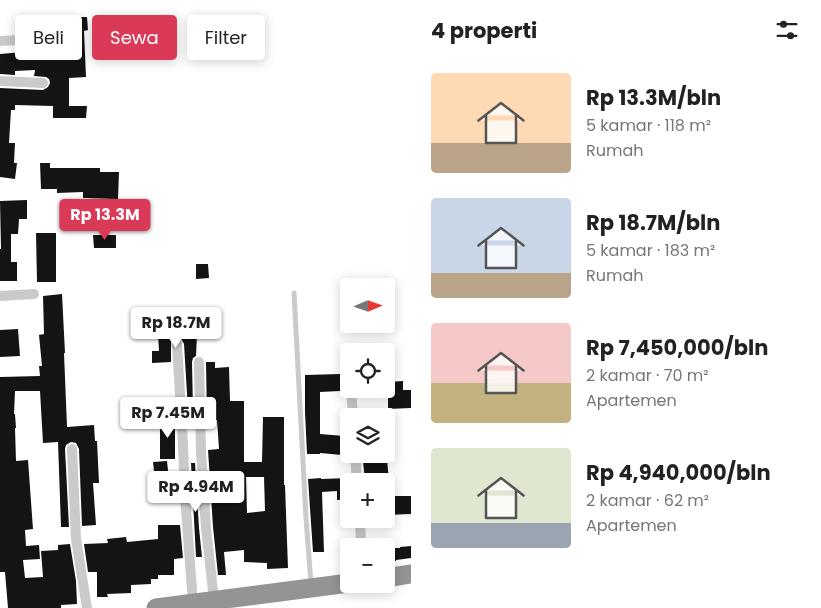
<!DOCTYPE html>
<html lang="id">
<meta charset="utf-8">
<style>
body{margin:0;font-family:Poppins,sans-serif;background:#f2f2f2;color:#222;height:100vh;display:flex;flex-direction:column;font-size:19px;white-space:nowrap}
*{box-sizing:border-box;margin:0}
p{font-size:16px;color:#767676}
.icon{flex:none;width:28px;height:28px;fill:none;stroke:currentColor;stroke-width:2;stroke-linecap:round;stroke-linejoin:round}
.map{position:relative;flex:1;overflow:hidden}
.drawer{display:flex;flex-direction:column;background:#fff;width:410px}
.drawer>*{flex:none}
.top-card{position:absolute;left:15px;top:15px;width:320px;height:45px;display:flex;gap:10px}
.needle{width:32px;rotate:88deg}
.fabs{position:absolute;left:340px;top:278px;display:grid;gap:10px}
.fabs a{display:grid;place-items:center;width:55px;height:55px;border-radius:5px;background:#fff;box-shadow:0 2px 12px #0003;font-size:25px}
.price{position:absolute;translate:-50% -42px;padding:0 11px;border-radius:5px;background:#fff;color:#222;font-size:16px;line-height:32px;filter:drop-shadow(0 1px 2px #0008)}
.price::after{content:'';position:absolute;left:50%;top:30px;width:15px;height:11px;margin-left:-8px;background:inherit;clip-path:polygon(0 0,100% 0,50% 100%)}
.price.selected{background:#db3958;color:#fff}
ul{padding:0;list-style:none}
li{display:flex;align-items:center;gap:15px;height:125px;padding:0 20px}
li span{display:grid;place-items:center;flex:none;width:140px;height:100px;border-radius:5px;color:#555}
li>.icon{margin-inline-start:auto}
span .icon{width:60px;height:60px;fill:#fffc;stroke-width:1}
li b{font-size:21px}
h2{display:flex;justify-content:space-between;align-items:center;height:60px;padding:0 20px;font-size:21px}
.tag{padding:0 18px;border-radius:5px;background:#fff;box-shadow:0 2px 12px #0003;font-size:18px;line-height:45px}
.tag.selected{background:#db3958;color:#fff}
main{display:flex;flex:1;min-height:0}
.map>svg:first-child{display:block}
</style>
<main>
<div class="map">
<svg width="411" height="608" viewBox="0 0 411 608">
<rect width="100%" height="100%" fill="#fff"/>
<g fill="#141414" fill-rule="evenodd">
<path d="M73,17h14l1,13 -4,1 2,46 -17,1v28h18l-1,12h-33v-12l-38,-1v5h-4l-2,33h6l-1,20h3l-2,16 -15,-2v-89l43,2 5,-3 2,-4 -1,-4 -3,-2 -12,-1 1,-6 -20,1v4l-15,-1v-20l35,-3v-5l21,-1 6,-3h12z"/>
<path d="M17,19h15v13l-15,1z"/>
<path d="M40,163h10v5h50v4h19l-1,27 -35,-1v-6l-26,1v-4h-16z"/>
<path d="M27,200v19h-8l-1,15h-7v28h6v19h-17v-32h1l-1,-48z"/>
<path d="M36,233h20v49h-19z"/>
<path d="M93,235h23v13h-22z"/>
<path d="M196,264h12l1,14 -13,1z"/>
<path d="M62,294l3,59h-1l3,74 27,-2 1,16h2l2,42h-6l3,42 -14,1 -3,-77 -3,-6 -5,-1 -5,3 -1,4 4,78h-8l-3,-85 -15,1 -3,-52h-25l-1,23h1l1,14h-1l1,33 12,-1 5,69 -8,1 1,16 13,-1 1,14 -17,1 2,18 18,-1 -2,-26 17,-1v-5l12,-1 6,37 1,23 -16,1v3h-53l-3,-36h-5v-195l40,-1 -1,-10h3l-3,-31 5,-1 -1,-38z"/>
<path d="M180,316l1,19h16l-1,21 -3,2 -1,4 1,48h-5l-4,-66 -2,-4 -2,-2 -4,-1 -3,2 -2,2v21l-19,1v-12h7l-2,-34z"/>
<path d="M18,329l2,27 -20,1v-27z"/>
<path d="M206,362h9v6l14,-1 1,34h14v61h18l1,-45h21v68h1l3,83 -21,1v-6l-23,-1v-12l-20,2 2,23h-8l-5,-48 -5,-77 11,-1 -2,-29 -10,1zM246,477h18l1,34 -18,2z"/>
<path d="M340,374v17l-20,1v42l24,2 -2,19 -22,-2v1h-13l-2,-42v-37z"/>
<path d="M403,381v9h8v18l-23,1v-27z"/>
<path d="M175,419v40h-15v-39z"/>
<path d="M387,459l2,22h-24l-2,-20z"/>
<path d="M167,461l4,37 -14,1 -4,-37z"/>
<path d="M191,463h4l4,65 3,29h-6z"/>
<path d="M321,478v1l28,-1v21l-12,1v-9l-15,1 2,60h-11l-5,-73z"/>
<path d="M386,496h25v18l-25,1z"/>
<path d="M158,525h22l3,33 -9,1v16h-16v4h-7v5l-20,1v8l-24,1 1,3h-11v-25h-9l-4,-28 24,-1 -1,-4 19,-2 1,5 31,-3z"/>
<path d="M411,546v12l-15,2v1h-10v-13h14v-1z"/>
</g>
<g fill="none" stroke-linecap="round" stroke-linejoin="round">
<path stroke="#cacaca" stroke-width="5" d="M294,293l12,225 5,66"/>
<g stroke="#cacaca" stroke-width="10">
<path d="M0,41l56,-3"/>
<path d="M0,81l43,2"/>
<path d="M0,296l34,-2"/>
<path d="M177,344l6,101 2,51 8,107"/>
<path d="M199,362l2,90 5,76 8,72"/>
<path d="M351,389l2,27"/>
<path d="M72,449l4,90 11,69"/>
<path d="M355,454l2,27"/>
<path d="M360,519l1,27"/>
</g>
<g stroke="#949494" stroke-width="19">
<path d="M386,578l25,-4"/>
<path d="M156,608l193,-25"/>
</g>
</g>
</svg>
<div class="fabs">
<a><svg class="needle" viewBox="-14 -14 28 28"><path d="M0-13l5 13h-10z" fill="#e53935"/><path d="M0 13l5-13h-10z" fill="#767676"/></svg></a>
<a><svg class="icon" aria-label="locate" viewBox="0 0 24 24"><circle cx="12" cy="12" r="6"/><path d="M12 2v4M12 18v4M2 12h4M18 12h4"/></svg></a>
<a><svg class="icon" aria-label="layers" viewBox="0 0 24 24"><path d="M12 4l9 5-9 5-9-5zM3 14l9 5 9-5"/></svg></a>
<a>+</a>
<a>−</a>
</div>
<b class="price selected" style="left:105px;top:241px">Rp 13.3M</b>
<b class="price" style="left:176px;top:349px">Rp 18.7M</b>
<b class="price" style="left:168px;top:439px">Rp 7.45M</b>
<b class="price" style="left:196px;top:513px">Rp 4.94M</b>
<div class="top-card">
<a class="tag">Beli</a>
<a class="tag selected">Sewa</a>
<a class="tag">Filter</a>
</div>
</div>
<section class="drawer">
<h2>4 properti<svg class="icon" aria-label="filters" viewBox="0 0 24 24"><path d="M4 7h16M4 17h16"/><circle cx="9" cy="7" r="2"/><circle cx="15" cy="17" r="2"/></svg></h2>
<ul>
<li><span style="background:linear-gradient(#ffd9b3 70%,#b9a48a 0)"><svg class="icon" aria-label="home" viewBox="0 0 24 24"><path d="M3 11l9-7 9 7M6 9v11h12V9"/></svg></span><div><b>Rp 13.3M/bln</b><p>5 kamar · 118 m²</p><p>Rumah</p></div></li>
<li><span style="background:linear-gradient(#c9d6e8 75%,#b9a48a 0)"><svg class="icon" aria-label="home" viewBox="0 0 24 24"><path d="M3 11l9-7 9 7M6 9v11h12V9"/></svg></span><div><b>Rp 18.7M/bln</b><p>5 kamar · 183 m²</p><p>Rumah</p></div></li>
<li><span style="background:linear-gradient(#f6c9c9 60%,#c2b280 0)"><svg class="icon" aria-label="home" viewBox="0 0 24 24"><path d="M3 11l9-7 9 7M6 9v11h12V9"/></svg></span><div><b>Rp 7,450,000/bln</b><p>2 kamar · 70 m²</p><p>Apartemen</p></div></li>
<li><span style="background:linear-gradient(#dfe7d0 75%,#9aa5b1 0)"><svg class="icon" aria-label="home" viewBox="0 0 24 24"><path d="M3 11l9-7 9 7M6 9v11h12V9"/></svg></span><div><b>Rp 4,940,000/bln</b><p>2 kamar · 62 m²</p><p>Apartemen</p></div></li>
</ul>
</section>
</main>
